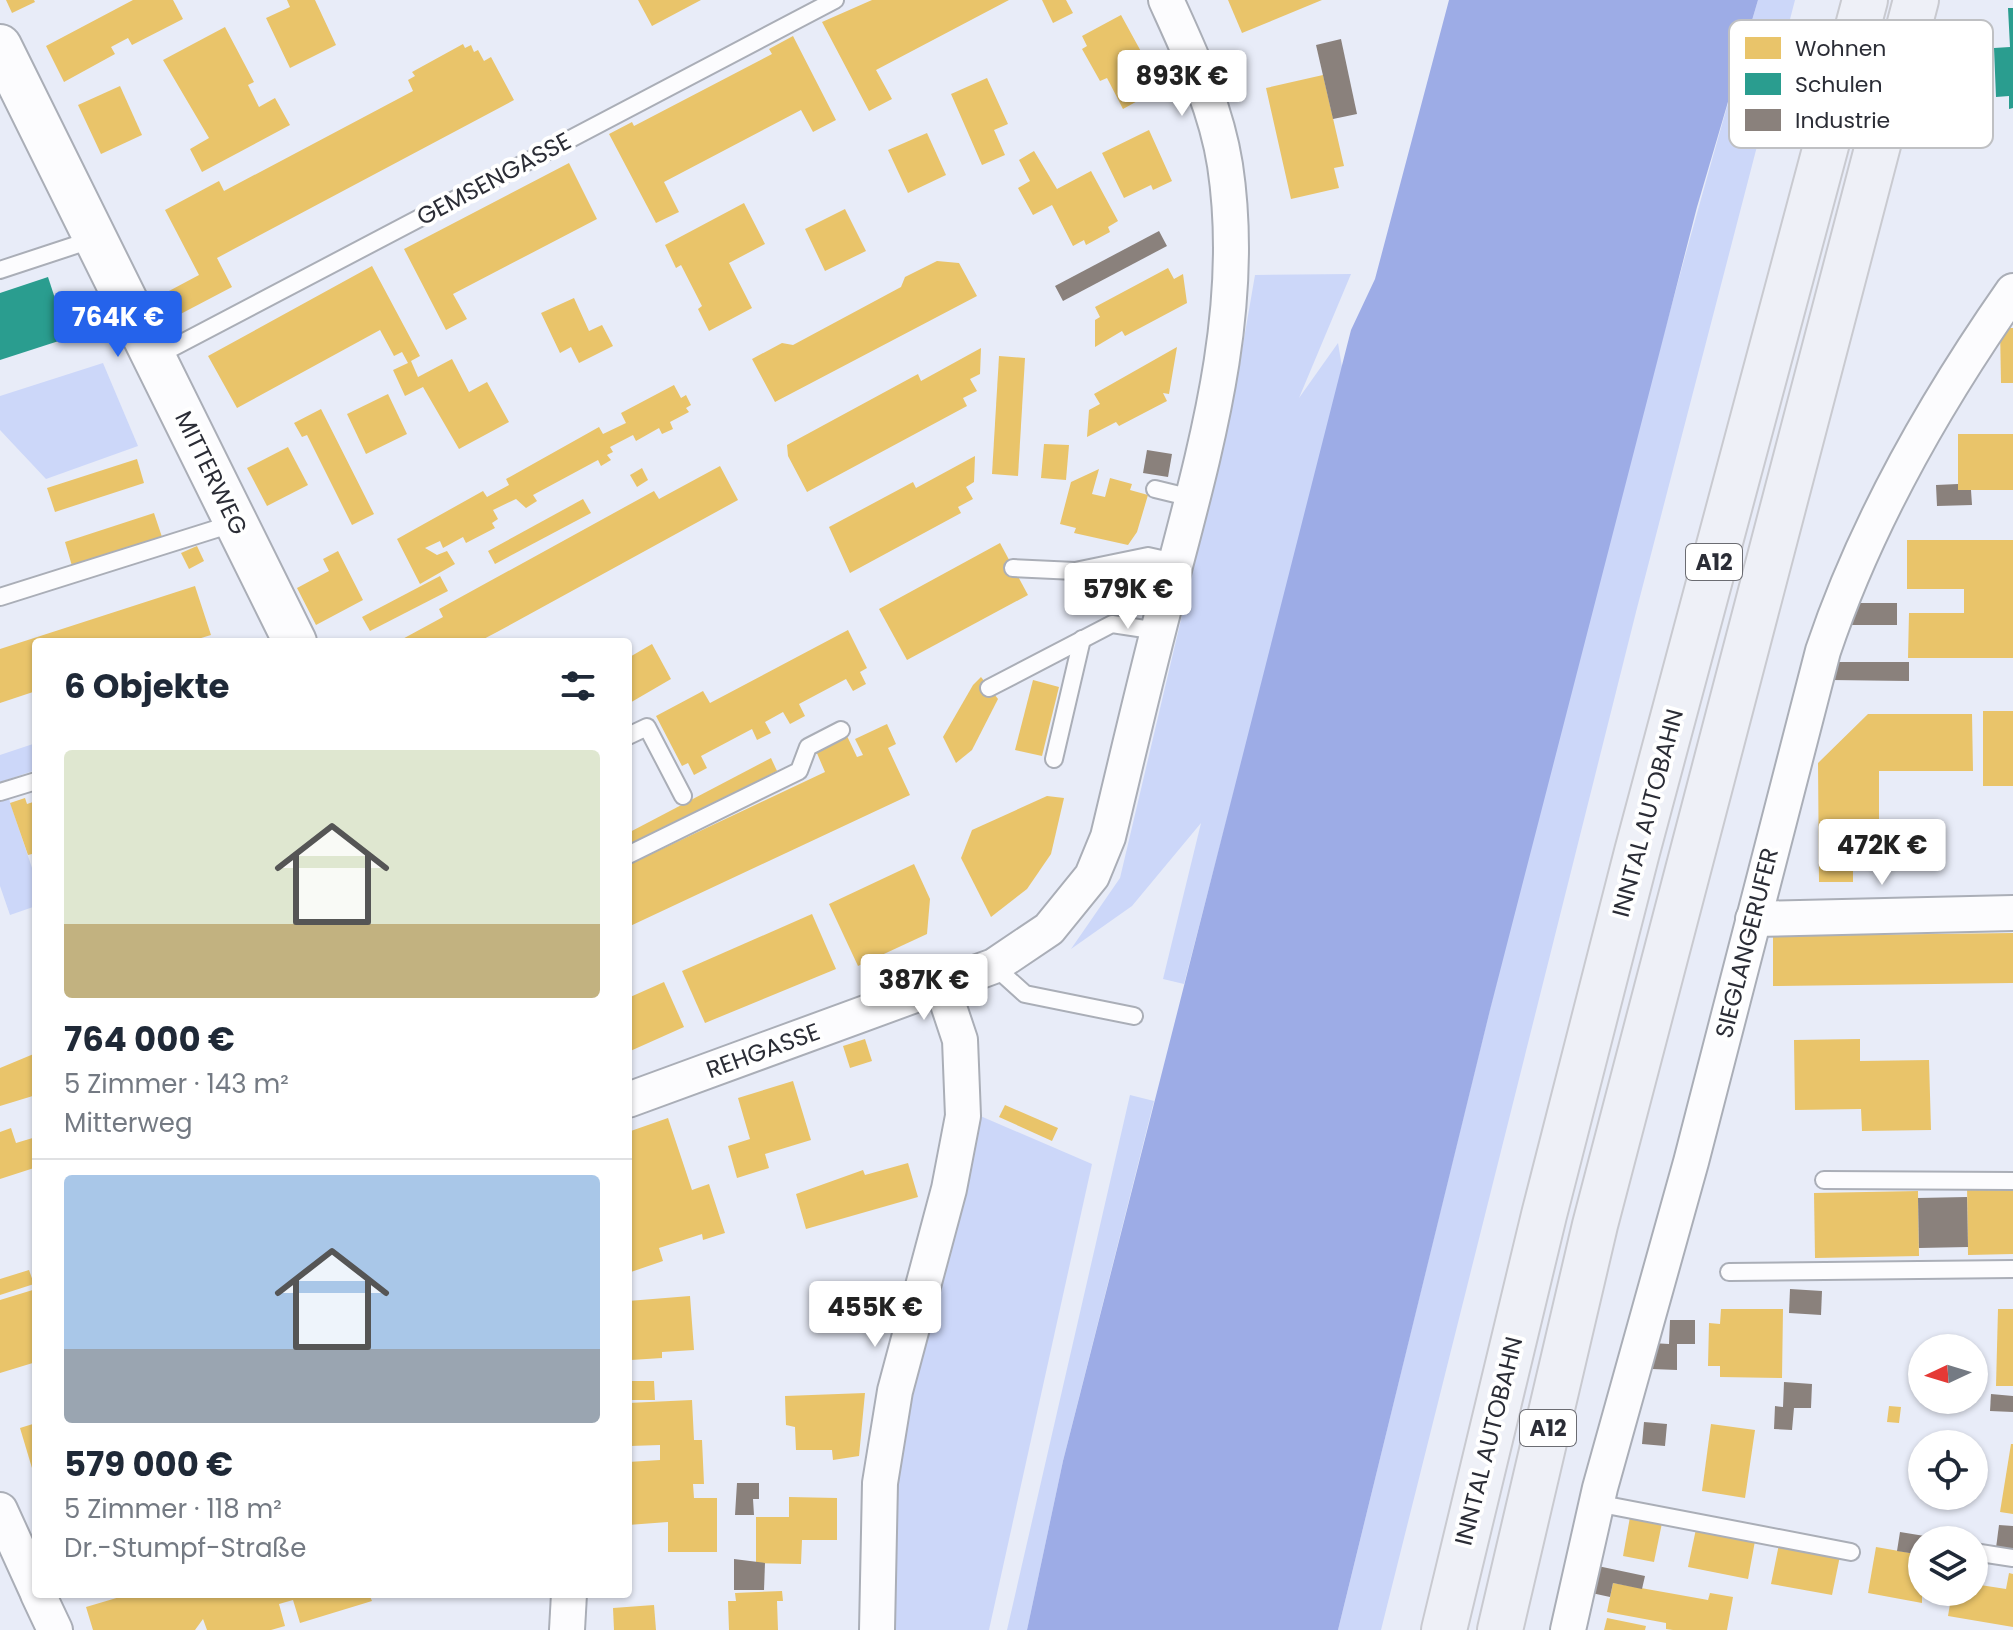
<!DOCTYPE html>
<html lang="de">
<meta charset="utf-8">
<style>
body{margin:0;font-family:Poppins,sans-serif;background:#f6f6f7;color:#1f2937;height:100vh;display:flex;flex-direction:column;font-size:30px;white-space:nowrap}
*{box-sizing:border-box;margin:0}
p{font-size:26px;color:#747a83}
.icon{flex:none;width:44px;height:44px;fill:none;stroke:currentColor;stroke-width:2;stroke-linecap:round;stroke-linejoin:round}
.map{position:relative;flex:1;overflow:hidden}
.side{position:absolute;left:32px;top:638px;width:600px;height:960px;display:flex;flex-direction:column;background:#fff;border-radius:8px;box-shadow:0 2px 6px #0004}
.side>*{flex:none}
.needle{width:52px;rotate:266deg}
.fabs{position:absolute;left:1908px;top:1334px;display:grid;gap:16px}
.fabs a{display:grid;place-items:center;width:80px;height:80px;border-radius:50%;background:#fff;box-shadow:0 2px 6px #0004;font-size:40px}
.price{position:absolute;translate:-50% -68px;padding:0 18px;border-radius:8px;background:#fff;color:#222;font-size:26px;line-height:52px;filter:drop-shadow(0 2px 4px #0008)}
.price::after{content:'';position:absolute;left:50%;top:48px;width:24px;height:18px;margin-left:-12px;background:inherit;clip-path:polygon(0 0,100% 0,50% 100%)}
.price.on{background:#2563eb;color:#fff}
ul{padding:0;list-style:none}
li{display:grid;align-content:center;gap:16px;height:424px;padding:0 32px}
li+li{border-top:2px solid #e0e1e3}
li span{display:grid;place-items:center;height:248px;border-radius:8px;color:#555}
li>.icon{margin-inline-start:auto}
span .icon{width:144px;height:144px;fill:#fffc;stroke-width:1}
li b{font-size:34px}
h2{display:flex;justify-content:space-between;align-items:center;height:96px;padding:0 32px;font-size:34px}
.map>svg:first-child{display:block}
</style>
<div class="map">
<svg width="2013" height="1630" viewBox="0 0 2013 1630">
<rect width="100%" height="100%" fill="#e8ecf8"/>
<g fill="#ccd7f9">
<path d="M1758,0h37l-159,612 -255,1018h-43c134,-545 262,-1092 420,-1630z"/>
<path d="M1351,274l-52,124 39,-55 5,30 -159,611 -21,-5 38,-156 -69,83 -61,43 49,-71 115,-487 20,-116z"/>
<path d="M103,363l35,83 -92,33 -46,-49v-34z"/>
<path d="M36,743v27l-33,11 33,99v26l-26,9 -10,-29v-131z"/>
<path d="M1130,1095l24,6 -91,360 -36,169h-20z"/>
<path d="M978,1115l114,49 -103,466h-103l13,-200z"/>
</g>
<path fill="#9dace6" d="M1449,0h309l-61,207 -207,803 -152,620h-311l36,-169 288,-1131 24,-51z"/>
<g fill="#e9c46a">
<path d="M6,0h28l1,2 -23,11z"/>
<path d="M133,0h40l10,19 -51,26 -4,-7 -17,9 4,7 -51,28 -18,-36z"/>
<path d="M287,0h28l21,45 -46,23 -24,-50 24,-11z"/>
<path d="M638,0h63l-49,26z"/>
<path d="M872,0h137l-133,70 16,29 -23,12 -47,-89z"/>
<path d="M1042,0h24l7,13 -20,10z"/>
<path d="M1228,0h94l-80,33z"/>
<path d="M1121,15l40,73 -38,21 -16,-31 -7,3 -18,-32 5,-3 -5,-10z"/>
<path d="M225,27l29,55 -6,3 11,22 16,-9 15,27 -88,47 -12,-23 19,-11 -46,-78z"/>
<path d="M793,36l43,84 -23,12 -12,-22 -137,72 15,30 -23,11 -47,-89 23,-12 2,4 138,-72 -3,-5z"/>
<path d="M463,44l2,4 6,-3 3,7 4,-2 6,11 7,-4 23,43 -297,158 15,29 -61,32 -10,-18 10,-6 -2,-4 30,-16 -34,-65 54,-29 5,10 189,-100 -5,-11 7,-4 -3,-4z"/>
<path d="M1323,75l21,91 -10,2 5,20 -48,11 -25,-111z"/>
<path d="M987,78l21,46 -14,6 11,25 -23,10 -31,-71z"/>
<path d="M120,86l22,49 -41,19 -23,-49z"/>
<path d="M1149,130l23,51 -19,9 -2,-5 -27,13 -22,-45z"/>
<path d="M927,133l19,42 -38,18 -20,-43z"/>
<path d="M1034,151l23,38 34,-18 27,50 -10,6 2,5 -24,13 -2,-5 -11,6 -21,-41 -19,10 -15,-27 12,-7 -11,-21z"/>
<path d="M569,163l28,56 -144,75 14,25 -21,11 -42,-81z"/>
<path d="M744,203l21,41 -36,19 23,45 -43,23 -11,-22 4,-3 -21,-41 -5,3 -11,-23z"/>
<path d="M845,209l21,42 -41,20 -20,-42z"/>
<path d="M937,261l22,2 18,33 -202,106 -23,-43 30,-16 11,2 108,-58 4,-10z"/>
<path d="M372,266l48,90 -9,5 7,16 34,-18 17,33 18,-10 22,40 -50,27 -36,-62 -18,9 -12,-26 15,-7 -6,-11 -8,4 -14,-26 -143,78 -29,-52z"/>
<path d="M1168,268l6,11 9,-5 4,29 -62,33 -3,-5 -27,16v-27l5,-3 -5,-10z"/>
<path d="M574,298l15,33 13,-6 11,21 -34,17 -8,-16 -11,6 -19,-40z"/>
<path d="M2000,328h13v55h-12z"/>
<path d="M1177,347l-8,47 -6,-1 4,8 -48,25 -3,-4 -29,15 2,-27 11,-6 -6,-10z"/>
<path d="M981,348l-1,26 -10,5 7,12 -14,7 4,8 -160,86 -19,-36 -1,-11 131,-71 3,7z"/>
<path d="M999,356l26,2 -7,118 -26,-2z"/>
<path d="M674,385l7,13 5,-3 5,10 -5,3 3,4 -19,10 3,7 -11,5 -3,-6 -23,13 -3,-6 -23,12 3,5 -6,3 4,5 -10,6 -3,-6 -65,35 4,6 -11,7 -10,-9 -23,11 5,9 -6,4 3,5 -29,15 -3,-6 -20,11 -3,-7 -15,7 12,7 10,-4 8,13 -35,20 -23,-45 86,-48 4,6 22,-12 -3,-6 93,-52 4,7 23,-11 -5,-10z"/>
<path d="M388,394l19,40 -41,20 -19,-40z"/>
<path d="M321,409l53,105 -22,11 -45,-90 -5,2 -8,-14z"/>
<rect x="1958" y="434" width="55" height="56"/>
<path d="M1044,444l25,1 -3,35 -25,-2z"/>
<path d="M288,447l20,38 -41,21 -20,-38z"/>
<path d="M975,456l-1,26 -8,5 7,12 -15,8 3,6 -111,60 -21,-46 84,-45 3,6z"/>
<path d="M137,459l7,24 -89,29 -8,-24z"/>
<path d="M720,466l18,34 -241,132 -19,10h-81l46,-25 -4,-8 215,-118 5,8z"/>
<path d="M642,468l6,12 -11,7 -7,-12z"/>
<path d="M1099,469l-7,25 13,3 5,-19 22,6 -2,6 18,5 -11,37 -9,13 -54,-12 2,-5 -16,-4 11,-42z"/>
<path d="M583,499l8,14 -96,51 -7,-13z"/>
<path d="M154,513l8,24 -90,29 -7,-24z"/>
<path d="M1907,540h106v118h-105l1,-45h55v-24h-57z"/>
<path d="M1000,543l28,52 -121,65 -28,-51z"/>
<path d="M197,546l7,15 -15,8 -8,-16z"/>
<path d="M338,551l25,49 -47,25 -19,-37 32,-17 -6,-12z"/>
<path d="M440,576l8,15 -78,40 -8,-14z"/>
<path d="M195,586l16,49 -23,7h-152v49l-36,12v-54z"/>
<path d="M848,630l19,38 -7,4 6,12 -13,7 -7,-12 -47,25 6,12 -15,8 -7,-12 -18,10 6,11 -14,7 -5,-11 -51,27 6,12 -13,7 -6,-12 -6,3 -26,-50 47,-25 7,12z"/>
<path d="M652,644l19,35 -43,25v-46z"/>
<path d="M981,677l17,22 -26,51 -16,13 -13,-26 30,-52z"/>
<path d="M1033,680l26,7 -17,69 -27,-6z"/>
<rect x="1983" y="711" width="30" height="75"/>
<path d="M1868,714h104l1,57h-94v99h-26v12h-34l-1,-119z"/>
<path d="M887,724l9,20 -8,4 22,47 -282,132v-62l197,-93 -9,-21 31,-15 10,21 6,-2 -8,-16z"/>
<path d="M771,758l6,13 -149,79v-17z"/>
<path d="M1047,796l17,2 -13,56 -24,35 -36,28 -30,-59 11,-28z"/>
<path d="M25,798l2,6 9,-3v52l-8,2 -18,-52z"/>
<path d="M914,864l16,35 -3,35 -69,32 -29,-62z"/>
<path d="M812,914l24,55 -131,54 -23,-52z"/>
<path d="M2013,933v50l-240,3v-50z"/>
<path d="M664,982l20,45 -56,25v-54z"/>
<path d="M865,1039l7,22 -22,7 -7,-22z"/>
<path d="M1860,1039v22l69,-1 2,70 -69,1 -1,-22 -66,1 -1,-70z"/>
<path d="M36,1053v42l-36,11v-38z"/>
<path d="M793,1081l18,59 -46,14 4,14 -32,10 -9,-32 22,-7 -12,-41z"/>
<path d="M1005,1105l53,23 -6,13 -53,-24z"/>
<path d="M668,1118l24,72 17,-6 16,49 -22,7 -1,-6 -43,14 4,13 -35,12v-141z"/>
<path d="M11,1128l5,15 20,-6v36l-2,-5 -34,11v-47z"/>
<path d="M908,1163l10,34 -112,32 -10,-35 67,-24 2,5z"/>
<path d="M2013,1184v70l-45,1 -1,-70z"/>
<path d="M1918,1191l1,65 -104,2 -1,-65z"/>
<path d="M29,1270l5,14 -34,11v-16z"/>
<path d="M36,1289v73l-36,11v-73z"/>
<path d="M690,1296l4,54 -32,2v6l-31,2 -3,-59z"/>
<path d="M1721,1309h62l-1,69 -62,-1v-11h-12l1,-43 11,1z"/>
<path d="M1998,1309h15v77h-17z"/>
<path d="M628,1381h26l1,19h-27z"/>
<path d="M865,1393l-6,63 -26,4 -1,-10h-36l-1,-23 -9,-2 -1,-29z"/>
<path d="M692,1400l2,40h8l2,44h-11l1,14h23v54h-49v-30l-40,3v-63l32,-2v-15l-30,1 -2,-43z"/>
<path d="M1889,1406l12,1 -2,16 -12,-1z"/>
<path d="M36,1423v55h-1l-15,-50z"/>
<path d="M1711,1424l44,6 -10,68 -43,-7z"/>
<path d="M2011,1444h2v70l-13,-2z"/>
<path d="M789,1497l48,1v42h-35l-1,24 -45,-1v-46h33z"/>
<path d="M1630,1517l32,6 -8,39 -31,-6z"/>
<path d="M1696,1529l59,12 -7,38 -60,-12z"/>
<path d="M1779,1544l61,12 -8,39 -61,-11z"/>
<path d="M1876,1547l46,8v48l-54,-10z"/>
<path d="M2009,1573l4,1v53l-65,-11 4,-24h22v-8l32,5z"/>
<path d="M1613,1583l95,17 2,-7 23,4 -6,33h-54l-7,-1v-6l-59,-11z"/>
<path d="M782,1591l1,10h-6l1,29h-49l-1,-29h8l-1,-8z"/>
<path d="M130,1594h239l3,7 -72,22 -7,-23 -14,4 6,22 -14,4h-64l-4,-11 -8,11h-102l-7,-23z"/>
<path d="M654,1605l2,25h-42l-1,-22z"/>
<path d="M1607,1618l39,8 -1,4h-41z"/>
</g>
<g fill="#2a9d8f">
<path d="M2008,8h5v100l-4,1v-13l-13,1 -2,-49 16,-1z"/>
<path d="M48,277l20,61 -68,22v-67z"/>
</g>
<g fill="#8a817c">
<path d="M1341,39l16,75 -24,5 -17,-74z"/>
<path d="M1159,231l8,15 -104,55 -8,-15z"/>
<path d="M1147,450l25,4 -4,23 -25,-4z"/>
<path d="M1958,484v6h13l1,15 -35,1 -1,-21z"/>
<path d="M1117,582l10,19 -19,11 -10,-19z"/>
<path d="M1852,603h45v22h-46z"/>
<path d="M1831,662h78v19l-78,-1z"/>
<path d="M1967,1197l1,50 -49,1 -1,-50z"/>
<path d="M1790,1289l32,2 -1,24 -32,-2z"/>
<path d="M1670,1320h25v24h-18v26l-25,-1v-26l17,1z"/>
<path d="M1784,1382l28,2 -1,24h-17l-2,22 -18,-1 1,-23 8,1z"/>
<path d="M1991,1394l22,2v16l-23,-1z"/>
<path d="M1644,1422l23,2 -2,22 -23,-2z"/>
<path d="M737,1483h22v16h-6l1,16h-19z"/>
<path d="M1999,1525l14,1v23l-17,-1z"/>
<path d="M1900,1532l37,6v2h-15v15l-25,-4z"/>
<path d="M734,1559l31,4 -1,27h-30z"/>
<path d="M1593,1565l52,11 -3,13 -29,-6 -3,14 -23,-5z"/>
</g>
<g fill="none" stroke-linecap="round" stroke-linejoin="round">
<defs>
<g id="service">
<path d="M0,270l94,-31"/>
<path d="M155,357l680,-357"/>
<path d="M1155,489l37,9"/>
<path d="M1013,568l62,3 73,-15 27,6"/>
<path d="M0,597l235,-74"/>
<path d="M989,688l123,-64 46,7"/>
<path d="M628,736l19,-9 36,69"/>
<path d="M1054,759l28,-120"/>
<path d="M0,792l36,-11"/>
<path d="M628,855l171,-84 9,-24 33,-17"/>
<path d="M994,966l31,28 109,22"/>
<path d="M1824,1180l189,1"/>
<path d="M1729,1272l284,-3"/>
<path d="M1596,1503l255,49"/>
<path d="M1974,1552l39,6"/>
</g>
<g id="minor">
<path d="M1753,919l260,-6"/>
<path d="M628,1100l366,-134 55,-37 43,-53 16,-39c20,-83 39,-166 61,-248 36,-139 78,-279 56,-424 -9,-58 -35,-112 -59,-165"/>
<path d="M0,1510l36,79"/>
<path d="M38,1594l17,36"/>
<path d="M567,1630l2,-36"/>
<path d="M877,1630l3,-147 15,-92 54,-202 14,-73 -3,-76 -18,-54"/>
<path d="M1568,1630l32,-142 91,-326 132,-511c43,-128 113,-250 190,-360"/>
</g>
<path id="tertiary" d="M0,46l295,596"/>
<g id="motorway">
<path d="M1444,1630l100,-415 93,-363 228,-852"/>
<path d="M1500,1630l95,-405 321,-1225"/>
</g>
</defs>
<use href="#service" stroke="#aaaeb7" stroke-width="20"/>
<use href="#minor" stroke="#aaaeb7" stroke-width="38"/>
<use href="#tertiary" stroke="#aaaeb7" stroke-width="46"/>
<use href="#motorway" stroke="#c9cad0" stroke-width="48"/>
<use href="#service" stroke="#fcfcfe" stroke-width="16"/>
<use href="#minor" stroke="#fcfcfe" stroke-width="34"/>
<use href="#tertiary" stroke="#fcfcfe" stroke-width="42"/>
<use href="#motorway" stroke="#eef0f7" stroke-width="44"/>
</g>
<g text-anchor="middle" stroke-width="8" stroke-linejoin="round" paint-order="stroke">
<g fill="#fff" stroke="#6b6c72" stroke-width="2">
<rect x="1686" y="544" width="56" height="36" rx="6"/>
<rect x="1520" y="1410" width="56" height="36" rx="6"/>
</g>
<g font-size="22" font-weight="bold" fill="#2b2d36">
<text x="1714" y="570">A12</text>
<text x="1548" y="1436">A12</text>
</g>
<g font-size="24" fill="#2b2d36" stroke="#fff">
<text transform="translate(494 179) rotate(-28)" y="8">GEMSENGASSE</text>
<text transform="translate(211 473) rotate(64)" y="8">MITTERWEG</text>
<text transform="translate(1648 813) rotate(-75)" y="8">INNTAL AUTOBAHN</text>
<text transform="translate(1747 943) rotate(-76)" y="8">SIEGLANGERUFER</text>
<text transform="translate(763 1051) rotate(-20)" y="8">REHGASSE</text>
<text transform="translate(1489 1441) rotate(-76)" y="8">INNTAL AUTOBAHN</text>
</g>
</g>
<rect x="1729" y="20" width="264" height="128" rx="12" fill="#fff" stroke="#bfc0c3" stroke-width="2"/>
<rect x="1745" y="37" width="36" height="22" fill="#e9c46a"/>
<rect x="1745" y="73" width="36" height="22" fill="#2a9d8f"/>
<rect x="1745" y="109" width="36" height="22" fill="#8a817c"/>
<g font-size="22" fill="#2b2d36">
<text x="1795" y="56">Wohnen</text>
<text x="1795" y="92">Schulen</text>
<text x="1795" y="128">Industrie</text>
</g>
</svg>
<div class="fabs">
<a><svg class="needle" viewBox="-14 -14 28 28"><path d="M0-13l5 13h-10z" fill="#e53935"/><path d="M0 13l5-13h-10z" fill="#747a83"/></svg></a>
<a><svg class="icon" aria-label="locate" viewBox="0 0 24 24"><circle cx="12" cy="12" r="6"/><path d="M12 2v4M12 18v4M2 12h4M18 12h4"/></svg></a>
<a><svg class="icon" aria-label="layers" viewBox="0 0 24 24"><path d="M12 4l9 5-9 5-9-5zM3 14l9 5 9-5"/></svg></a>
</div>
<b class="price" style="left:1182px;top:118px">893K €</b>
<b class="price on" style="left:118px;top:359px">764K €</b>
<b class="price" style="left:1128px;top:631px">579K €</b>
<b class="price" style="left:1882px;top:887px">472K €</b>
<b class="price" style="left:924px;top:1022px">387K €</b>
<b class="price" style="left:875px;top:1349px">455K €</b>
<section class="side">
<h2>6 Objekte<svg class="icon" aria-label="filters" viewBox="0 0 24 24"><path d="M4 7h16M4 17h16"/><circle cx="9" cy="7" r="2"/><circle cx="15" cy="17" r="2"/></svg></h2>
<ul>
<li><span style="background:linear-gradient(#dfe7d0 70%,#c2b280 0)"><svg class="icon" aria-label="home" viewBox="0 0 24 24"><path d="M3 11l9-7 9 7M6 9v11h12V9"/></svg></span><div><b>764 000 €</b><p>5 Zimmer · 143 m²</p><p>Mitterweg</p></div></li>
<li><span style="background:linear-gradient(#a9c7e8 70%,#9aa5b1 0)"><svg class="icon" aria-label="home" viewBox="0 0 24 24"><path d="M3 11l9-7 9 7M6 9v11h12V9"/></svg></span><div><b>579 000 €</b><p>5 Zimmer · 118 m²</p><p>Dr.-Stumpf-Straße</p></div></li>
</ul>
</section>
</div>
